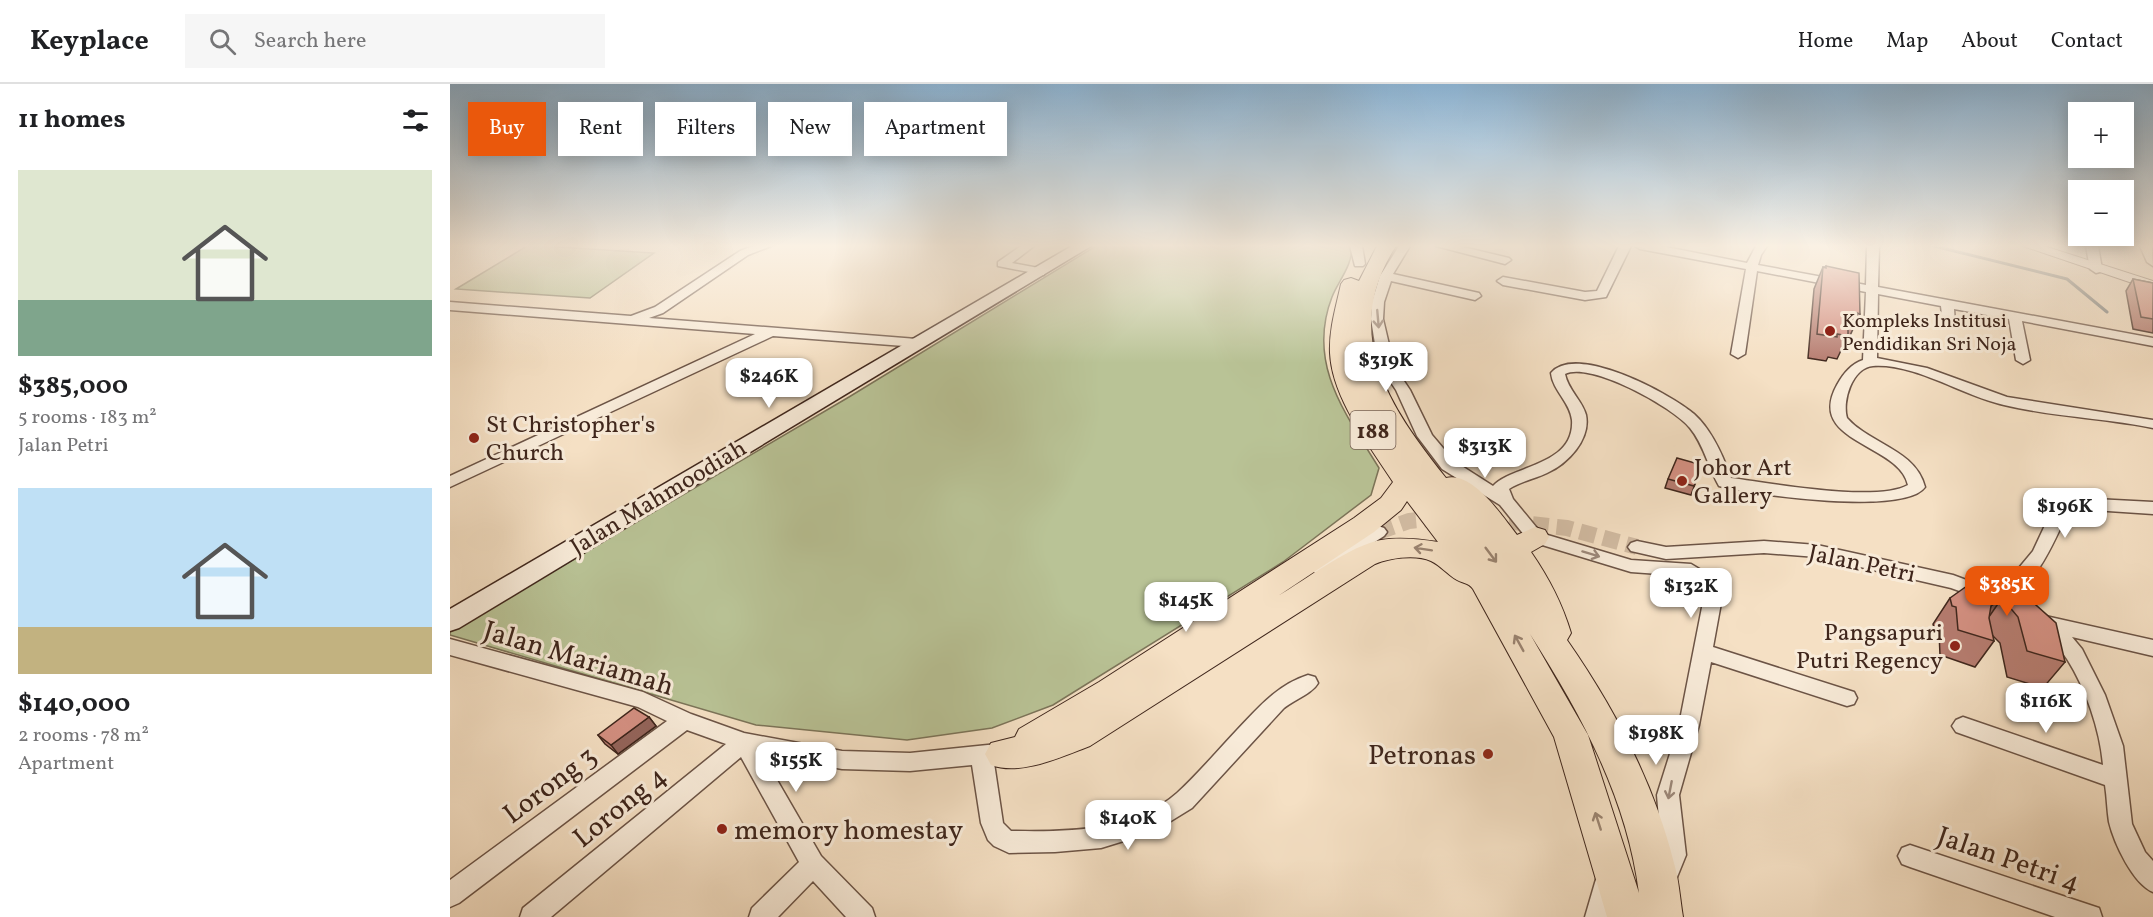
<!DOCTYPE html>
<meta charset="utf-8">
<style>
body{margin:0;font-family:Vollkorn,serif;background:#f6f6f6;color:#202124;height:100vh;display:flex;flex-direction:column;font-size:22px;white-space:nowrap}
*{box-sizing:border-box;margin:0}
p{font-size:20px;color:#757577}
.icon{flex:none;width:33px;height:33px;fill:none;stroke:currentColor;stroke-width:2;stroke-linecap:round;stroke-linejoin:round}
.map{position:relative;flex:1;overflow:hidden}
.side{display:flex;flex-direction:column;background:#fff;width:450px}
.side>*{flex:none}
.banner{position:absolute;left:18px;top:18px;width:570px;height:54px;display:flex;gap:12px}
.buttons{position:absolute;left:1618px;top:18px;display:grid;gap:12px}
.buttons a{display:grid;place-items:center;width:66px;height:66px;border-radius:0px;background:#fff;box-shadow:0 3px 15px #0003;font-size:30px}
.price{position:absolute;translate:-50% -51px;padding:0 14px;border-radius:12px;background:#fff;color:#222;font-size:20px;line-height:39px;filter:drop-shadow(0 2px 3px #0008)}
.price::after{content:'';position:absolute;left:50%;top:36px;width:18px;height:14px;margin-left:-9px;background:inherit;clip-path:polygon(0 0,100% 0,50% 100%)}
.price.on{background:#ea580c;color:#fff}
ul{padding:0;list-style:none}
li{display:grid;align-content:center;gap:12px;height:318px;padding:0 18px}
li span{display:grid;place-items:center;height:186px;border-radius:0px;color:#555}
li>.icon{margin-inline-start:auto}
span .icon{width:108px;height:108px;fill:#fffc;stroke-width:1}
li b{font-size:26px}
h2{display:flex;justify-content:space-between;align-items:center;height:72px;padding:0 18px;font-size:26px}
.tag{padding:0 21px;border-radius:0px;background:#fff;box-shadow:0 3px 15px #0003;font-size:21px;line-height:54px}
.tag.on{background:#ea580c;color:#fff}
header{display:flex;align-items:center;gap:36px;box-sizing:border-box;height:84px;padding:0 30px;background:#fff;border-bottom:2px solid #e0e0e0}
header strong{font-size:28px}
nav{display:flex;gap:33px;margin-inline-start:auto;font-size:21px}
.search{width:420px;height:54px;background:#f6f6f6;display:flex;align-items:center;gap:15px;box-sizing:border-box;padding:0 21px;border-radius:0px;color:#757577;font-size:22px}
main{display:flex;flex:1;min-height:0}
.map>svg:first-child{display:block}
</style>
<header>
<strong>Keyplace</strong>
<div class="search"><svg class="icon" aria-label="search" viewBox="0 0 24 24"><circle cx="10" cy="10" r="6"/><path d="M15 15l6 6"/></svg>Search here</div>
<nav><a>Home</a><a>Map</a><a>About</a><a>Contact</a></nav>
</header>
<main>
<section class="side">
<h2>11 homes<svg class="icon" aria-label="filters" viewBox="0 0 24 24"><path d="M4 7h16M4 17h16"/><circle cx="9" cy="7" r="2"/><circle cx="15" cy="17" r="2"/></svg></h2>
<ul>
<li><span style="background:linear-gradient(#dfe7d0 70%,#7fa58c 0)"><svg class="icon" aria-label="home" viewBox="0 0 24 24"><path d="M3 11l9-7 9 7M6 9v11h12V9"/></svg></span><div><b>$385,000</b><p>5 rooms · 183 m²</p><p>Jalan Petri</p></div></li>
<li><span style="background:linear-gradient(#bfe0f5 75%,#c2b280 0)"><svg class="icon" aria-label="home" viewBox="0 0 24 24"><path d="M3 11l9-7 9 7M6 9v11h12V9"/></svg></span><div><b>$140,000</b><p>2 rooms · 78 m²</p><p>Apartment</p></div></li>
</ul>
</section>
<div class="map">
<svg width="1703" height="833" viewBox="0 0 1703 833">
<rect width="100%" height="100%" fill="#f5e0c4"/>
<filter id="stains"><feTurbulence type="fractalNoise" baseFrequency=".00333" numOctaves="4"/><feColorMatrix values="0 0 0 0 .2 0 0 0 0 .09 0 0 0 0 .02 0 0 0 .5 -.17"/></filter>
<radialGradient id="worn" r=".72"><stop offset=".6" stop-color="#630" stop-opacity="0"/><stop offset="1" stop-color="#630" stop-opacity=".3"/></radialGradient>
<g fill="#b9c396" stroke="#7c7459" stroke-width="1.5">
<path d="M77,162h16l111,7 -64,45 -134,-9z"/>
<path d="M646,162h255c3,18 -13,35 -19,51 -26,67 14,117 47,171l-8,27 -88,67 -230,143 -61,23 -85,12 -151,-15 -306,-90v-3l399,-235z"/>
</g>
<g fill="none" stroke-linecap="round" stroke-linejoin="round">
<path stroke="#7a7f7e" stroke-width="3" d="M1484,162l133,33 40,33"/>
<g stroke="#d1bba2" stroke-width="16" stroke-dasharray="16 8" stroke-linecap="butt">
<path d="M1035,435l82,9 70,19"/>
<path d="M928,448l31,-11 32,-3"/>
</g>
<defs>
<g id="minor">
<path d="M303,162h18l-23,9 -85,58 -14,5 268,21 7,4 -7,4 -144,-11 -323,151v-11l305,-142 -305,-24v-8l181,14 24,-9 85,-56z"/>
<path d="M571,162h13l-22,17 32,6v6l-46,-9v-4z"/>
<path d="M900,162h12l3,18 -2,2h-8z"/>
<path d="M949,162h11l-17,28 86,19 2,3 -6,4 -84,-19 -7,21 -1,17 11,47 16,24 22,45 22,26 39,25c19,-21 82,-20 79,-66 -2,-18 -19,-29 -21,-47 25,-30 120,21 143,41 18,16 29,42 37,64 39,5 145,25 177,7 -9,-42 -103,-42 -71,-100 6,-11 14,-21 26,-25l3,-68 -109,-21 -12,83 -7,4 -7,-4 15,-85 -106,-20 -5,-3h26l86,17 9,-17h11l-6,9 -3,10 108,20 1,-39h12l-1,41 275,51v8l-131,-25 8,39 -7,4 -7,-4 -7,-41 -55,-10 1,14 -6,4 -6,-4 -2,-17 -63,-12 -1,64 50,10 80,29 146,23v8c-49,-10 -100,-11 -149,-23 -41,-9 -89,-42 -131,-39 -21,2 -31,35 -26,52 23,26 69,32 78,69 -20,29 -172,8 -206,-1 -11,-19 -15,-41 -29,-58 -17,-21 -100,-67 -125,-54 3,16 17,26 21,41 5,25 -19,49 -39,58 -12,6 -26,8 -38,16l4,10 28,34 90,27 60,4 25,15 7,13 -10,55 141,45 3,6 -3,6 -7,2 -136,-44 -12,63 -20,70 7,60 -13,32 -9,4 -9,-4 -3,-8 10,-24 -5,-60 22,-70 26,-133 -18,-16 -56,-4 -102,-31 -29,-36 -58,-36 -25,-33 -21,-46 -16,-24 -4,-16 -5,-31 1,-17 8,-26z"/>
<path d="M986,162h23l50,12 2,2 -6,4z"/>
<path d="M1169,162h12l-25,51 -21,3 -82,-15 -6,-4 6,-4 82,15 12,-1z"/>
<path d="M1636,162h12l4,23 -2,3 -4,1 -6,-4z"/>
<path d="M1690,162h12l1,20 -6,-4z"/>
<path d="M1626,414l77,4v12l-75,-5 -11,5c-15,32 -33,78 -71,90l-45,-16 -134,-31 -53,-4 -98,6 -35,-8 -3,-4 3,-4 6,-2 29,6 98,-6 53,4 136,30 40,15 20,-15 20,-24 21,-45z"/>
<path d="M928,442l6,2 3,4 -3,4 -57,37 -6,2 -6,-2 -3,-4 3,-4z"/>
<path d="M1591,531l112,25v16l-81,-19 10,12 23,46 18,51 9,78 13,28 8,9v31c-20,-8 -39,-49 -44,-70 -2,-12 -2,-25 -4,-37l-149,-53 -4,-6 4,-6 7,-3 140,48c-3,-35 -17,-76 -36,-106 -9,-15 -28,-23 -35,-37l2,-5z"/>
<path d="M0,555l193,53 48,22 53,19 98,18 68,2 97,-10 8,2 3,7 -3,7 -21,4 9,60 8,8c55,1 122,1 166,-38 21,-19 40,-42 60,-63 21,-22 40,-45 71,-55l7,2 3,6c-6,11 -25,17 -35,26l-91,99 -39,24 -52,16 -46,4 -46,1 -15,-7 -6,-6 -7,-17 -9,-58 -62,6 -68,-2 -80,-15 59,102 51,52 3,9h-29l-33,-36 -35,36h-29l3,-9 47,-46 -58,-105 -190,160h-31l3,-9 203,-164 -39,-14 -228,173 -9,4v-27l217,-159 -29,-14 -188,-52z"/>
<path d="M1460,761l189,63 3,9h-47l-145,-50 -8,-3 -4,-8 4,-8z"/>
<path d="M1157,782l8,3 4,8 -10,40h-24l14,-48z"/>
</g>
<path id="tertiary" d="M1573,162h21l109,35v9z"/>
<path id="secondary" d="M622,162h19l-632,382 -9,3v-22z"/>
<path id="trunk" d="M927,162h19c-57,88 -6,162 50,232 27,-7 56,38 71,57l18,-8 10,3 4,7 -4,7 -14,8c18,26 31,51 40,81l-4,7c46,66 87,143 107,223 5,17 6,36 9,54h-76l-53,-180 -81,-148c-5,-7 -9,-5 -16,-9 -9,-5 -17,-15 -26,-19 -16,-7 -41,-3 -56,3l-285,182c-29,11 -69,30 -99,19l-6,-11 6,-11 24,-6 4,-8 80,-47 255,-164 27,-20 12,-16c-24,-37 -61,-84 -63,-129 -1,-24 6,-46 11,-69l3,-4 7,-2 8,3zM957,417l31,41c-19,-3 -38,-5 -57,-2 -30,5 -76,40 -103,56l96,-64 27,-22zM1080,550c51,80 97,164 109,259l-51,-158z"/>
</defs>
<use href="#minor" stroke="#6c5446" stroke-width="3"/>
<use href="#tertiary" stroke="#6c5446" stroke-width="2"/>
<use href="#secondary" stroke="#3f261c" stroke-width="3"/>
<use href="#trunk" stroke="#3f261c" stroke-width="2"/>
<use href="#minor" fill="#f8ebd9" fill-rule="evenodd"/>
<use href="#tertiary" fill="#f8ebd9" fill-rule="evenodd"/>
<use href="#secondary" fill="#f8ebd9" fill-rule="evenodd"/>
<use href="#trunk" fill="#f5e0c4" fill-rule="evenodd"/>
</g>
<g fill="#b67c70" stroke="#3f261c" stroke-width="1.5">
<path d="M1376,182l34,48 -13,28h-2l-8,17 -9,-2 -2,4 -18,-3 6,-69 9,-22h2z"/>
<path d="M1683,195l20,4v50l-20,-4 -7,-38z"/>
<path d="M1252,381l-11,30 -26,-7 3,-9z"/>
<path d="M1564,505l-2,3 53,70 -22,26 -36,-11 -7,-34 -8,-8 2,6 -19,26 -35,-12 -1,-23 -4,-1 -2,-7 17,-26z"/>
<path d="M199,633l7,9 -38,28 -13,-10 -7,-9z"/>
</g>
<g fill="#94655b" stroke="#3f261c" stroke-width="1.5">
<path d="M1552,514l-18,26 7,-18z"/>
<path d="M199,633l7,9 -38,28 -7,-9z"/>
</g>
<g fill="#d49082" stroke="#3f261c" stroke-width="1.5">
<path d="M1376,182l33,7 1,41 -3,-1 1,6 -10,1v16l-11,-2v3l-20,-3 6,-67 3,1z"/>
<path d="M1683,195l20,4v36l-12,-2z"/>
<path d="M1227,374l25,7 -8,21 -26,-7z"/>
<path d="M1524,497l40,8 -3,2 15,5 30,27 9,39 -38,-11 -9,-34 -16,-19 -11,8 -2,12 5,23 -36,-11 -2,-23 -4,-1 -2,-8z"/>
<path d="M184,624l15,9 -38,28 -13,-10z"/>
</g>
<defs><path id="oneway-shaft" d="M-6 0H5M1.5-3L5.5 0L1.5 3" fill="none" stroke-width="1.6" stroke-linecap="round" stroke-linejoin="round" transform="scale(1.5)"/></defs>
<g stroke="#9c887a">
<use href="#oneway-shaft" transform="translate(928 235) rotate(85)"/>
<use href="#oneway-shaft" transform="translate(1141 470) rotate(17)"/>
<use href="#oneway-shaft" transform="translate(1220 706) rotate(101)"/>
</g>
<g stroke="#9a8370">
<use href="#oneway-shaft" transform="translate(973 465) rotate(-171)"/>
<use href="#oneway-shaft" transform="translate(1041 471) rotate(53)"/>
<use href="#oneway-shaft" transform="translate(1069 559) rotate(-119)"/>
<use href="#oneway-shaft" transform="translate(1148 737) rotate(-108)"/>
</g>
<linearGradient id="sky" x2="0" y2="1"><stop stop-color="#8cb6d8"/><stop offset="0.58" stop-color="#faf1e4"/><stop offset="1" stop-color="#faf1e4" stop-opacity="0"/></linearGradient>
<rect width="1703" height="279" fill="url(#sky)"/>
<g fill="#8f2418" stroke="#f8ebd9" stroke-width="2">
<circle cx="1380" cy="247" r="6"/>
<circle cx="24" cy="354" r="6"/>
<circle cx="1232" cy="397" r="6"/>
<circle cx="1505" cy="562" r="6"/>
<circle cx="1038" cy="670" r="6"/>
<circle cx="272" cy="745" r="6"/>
</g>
<g text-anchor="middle" stroke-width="6" stroke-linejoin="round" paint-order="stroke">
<g font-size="20" fill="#3f261c" stroke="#f8ebd9" text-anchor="start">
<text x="1392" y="243">Kompleks Institusi<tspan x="1392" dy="23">Pendidikan Sri Noja</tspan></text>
</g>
<rect fill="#f8ebd9" stroke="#766155" stroke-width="1.5" x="900.5" y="327" width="45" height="38" rx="4.5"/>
<g font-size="22" font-weight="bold" fill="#3f261c">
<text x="923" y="354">188</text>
</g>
<g font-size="24" fill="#3f261c" stroke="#f8ebd9" text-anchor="start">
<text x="36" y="348">St Christopher's<tspan x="36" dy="28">Church</tspan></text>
<text x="1244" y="391">Johor Art<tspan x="1244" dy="28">Gallery</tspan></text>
<text x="1493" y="556" text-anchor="end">Pangsapuri<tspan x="1493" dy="28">Putri Regency</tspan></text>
</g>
<g font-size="24" fill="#3f261c" stroke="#f8ebd9">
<text transform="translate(208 413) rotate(-31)" y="8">Jalan Mahmoodiah</text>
<text transform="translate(1412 479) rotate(12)" y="8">Jalan Petri</text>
</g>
<g font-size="28" fill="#3f261c" stroke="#f8ebd9">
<text transform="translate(129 573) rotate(17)" y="10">Jalan Mariamah</text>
<text transform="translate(99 700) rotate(-37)" y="10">Lorong 3</text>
<text transform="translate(169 722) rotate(-39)" y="10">Lorong 4</text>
<text transform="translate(1559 774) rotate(19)" y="10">Jalan Petri 4</text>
</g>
<g font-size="28" fill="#3f261c" stroke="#f8ebd9" text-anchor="end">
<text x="1026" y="680">Petronas</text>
<text x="284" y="755" text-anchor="start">memory homestay</text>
</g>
</g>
<rect width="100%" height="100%" filter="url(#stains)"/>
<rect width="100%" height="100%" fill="url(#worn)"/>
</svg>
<div class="buttons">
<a>+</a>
<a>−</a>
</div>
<b class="price" style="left:936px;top:309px">$319K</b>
<b class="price" style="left:319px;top:325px">$246K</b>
<b class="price" style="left:1035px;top:395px">$313K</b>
<b class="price" style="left:1615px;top:455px">$196K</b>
<b class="price on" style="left:1557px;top:533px">$385K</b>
<b class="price" style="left:1241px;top:535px">$132K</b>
<b class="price" style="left:736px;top:549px">$145K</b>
<b class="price" style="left:1596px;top:650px">$116K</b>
<b class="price" style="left:1206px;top:682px">$198K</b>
<b class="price" style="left:346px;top:709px">$155K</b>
<b class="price" style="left:678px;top:767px">$140K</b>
<div class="banner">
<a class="tag on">Buy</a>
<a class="tag">Rent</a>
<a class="tag">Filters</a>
<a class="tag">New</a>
<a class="tag">Apartment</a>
</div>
</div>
</main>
